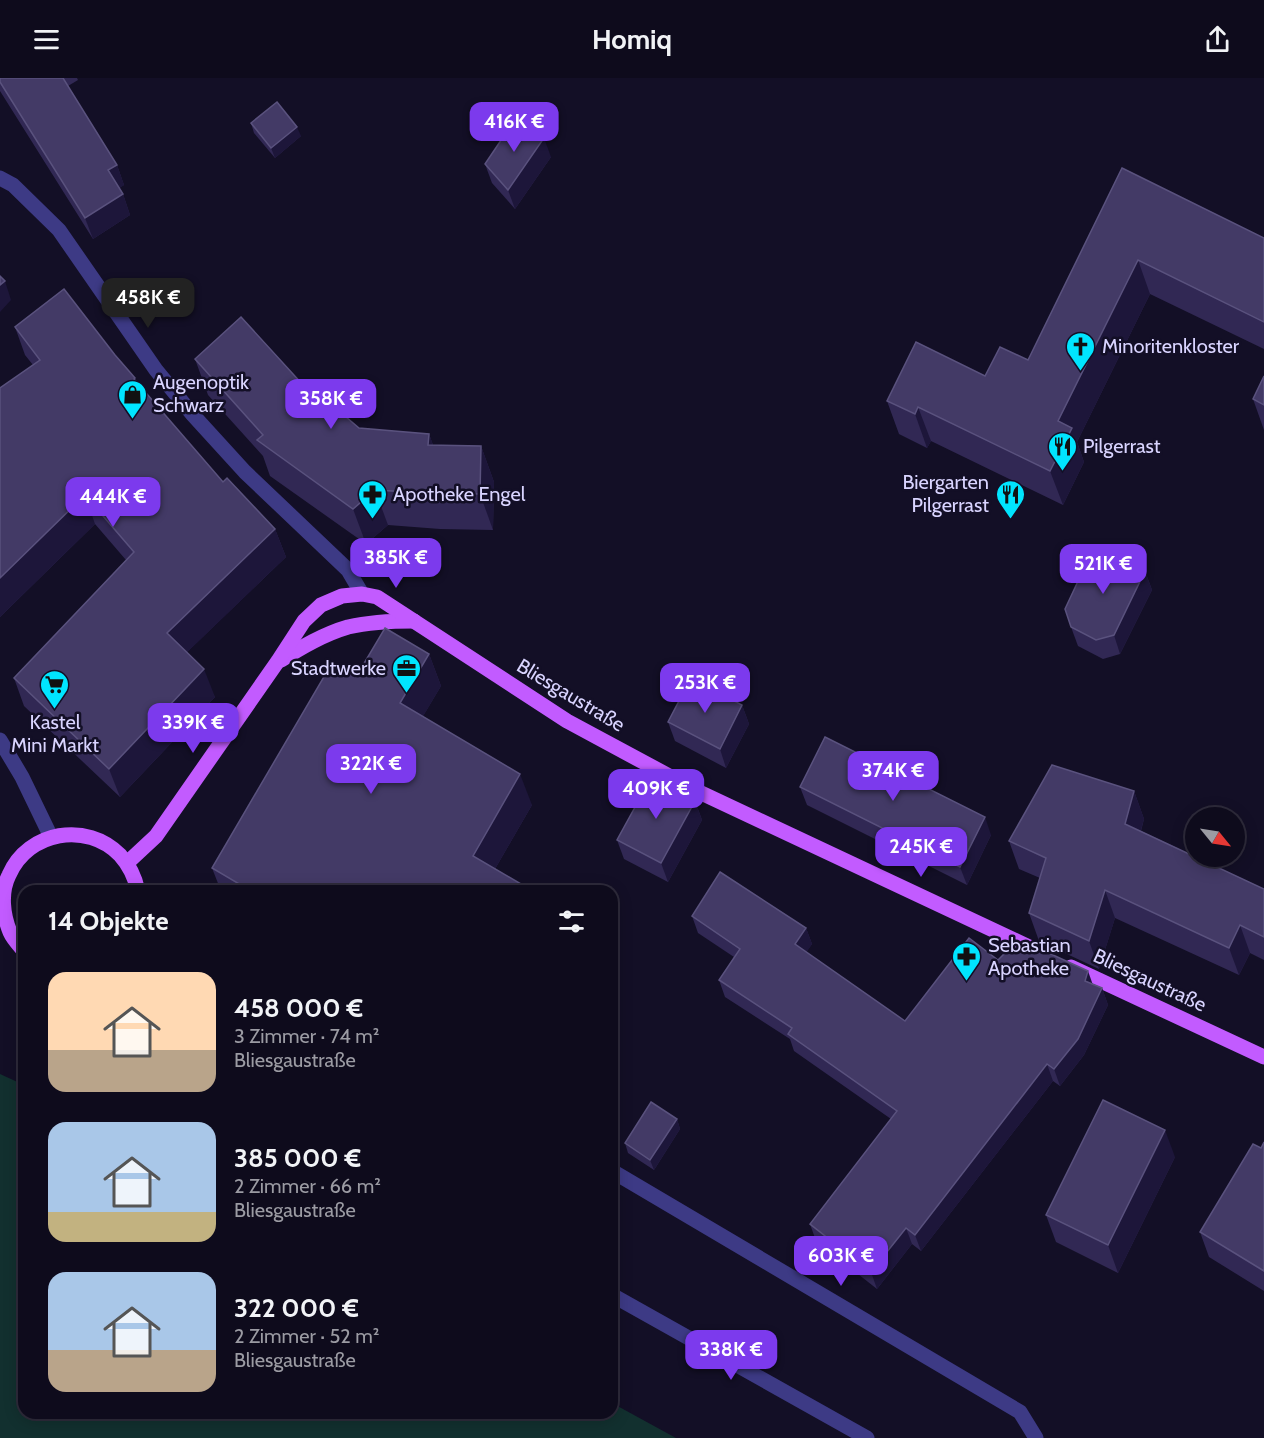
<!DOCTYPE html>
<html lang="de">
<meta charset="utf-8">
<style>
body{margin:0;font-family:Cabin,sans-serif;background:#1c1929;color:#f1f3f6;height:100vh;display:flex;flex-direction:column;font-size:22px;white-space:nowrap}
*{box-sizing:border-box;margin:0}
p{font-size:20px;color:#9b9ba3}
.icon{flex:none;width:33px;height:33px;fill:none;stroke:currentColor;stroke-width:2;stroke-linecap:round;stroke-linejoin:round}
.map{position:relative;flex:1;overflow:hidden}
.drawer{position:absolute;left:18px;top:807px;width:600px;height:534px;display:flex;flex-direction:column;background:#0e0b1c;border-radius:18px;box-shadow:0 3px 15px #0003,0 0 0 2px #2e2b3b}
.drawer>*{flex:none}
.needle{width:39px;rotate:120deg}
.controls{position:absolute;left:1185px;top:729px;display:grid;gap:12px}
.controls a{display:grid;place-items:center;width:60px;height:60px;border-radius:50%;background:#0e0b1c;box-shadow:0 3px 15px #0003,0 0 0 2px #2e2b3b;font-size:30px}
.price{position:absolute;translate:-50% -51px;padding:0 14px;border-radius:12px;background:#7c3aed;color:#fff;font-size:20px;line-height:39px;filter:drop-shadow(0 2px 3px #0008)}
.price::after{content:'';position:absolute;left:50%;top:36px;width:18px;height:14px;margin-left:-9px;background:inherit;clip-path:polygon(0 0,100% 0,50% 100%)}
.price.current{background:#222;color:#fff}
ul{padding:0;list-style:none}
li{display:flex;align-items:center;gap:18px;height:150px;padding:0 30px}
li span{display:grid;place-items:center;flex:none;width:168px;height:120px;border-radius:18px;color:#555}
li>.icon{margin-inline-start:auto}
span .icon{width:72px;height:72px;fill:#fffc;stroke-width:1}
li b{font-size:26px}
h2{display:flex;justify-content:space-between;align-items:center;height:72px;padding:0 30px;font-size:26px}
header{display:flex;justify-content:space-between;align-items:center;height:78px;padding:0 30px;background:#0e0b1c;font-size:27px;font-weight:700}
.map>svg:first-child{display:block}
</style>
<header><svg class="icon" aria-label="menu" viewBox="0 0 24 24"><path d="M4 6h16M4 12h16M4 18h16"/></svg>Homiq<svg class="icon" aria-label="share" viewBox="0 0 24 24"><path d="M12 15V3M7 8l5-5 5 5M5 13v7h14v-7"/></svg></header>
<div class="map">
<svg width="1264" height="1360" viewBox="0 0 1264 1360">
<rect width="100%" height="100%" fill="#130f26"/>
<path fill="#12302f" d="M0,996l24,11v328h588v-10l64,35h-676z"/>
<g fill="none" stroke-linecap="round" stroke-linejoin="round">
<g stroke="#3d3a85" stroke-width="15">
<path d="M0,100l13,7 46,45 97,140 37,45 52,57 103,98 14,24"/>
<path d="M0,662l22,37 29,60"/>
<path d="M612,1093l408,241 16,26"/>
<path d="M612,1217l255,143"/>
</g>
<g stroke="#c25bff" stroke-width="15">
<path d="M281,582c21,-13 43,-26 67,-33 22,-5 44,-6 66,-6"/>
<path d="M127,785l29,-27 122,-175 26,-40 17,-16 21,-9 20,-2 15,3 190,124 130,70 347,163"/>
<path d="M24,873c-5,-6 -11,-12 -14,-19 -7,-17 -10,-39 -1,-57 19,-44 78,-54 111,-20 9,10 15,22 18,36"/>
<path d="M1071,889l193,90"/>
</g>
</g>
<g fill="#312854">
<path d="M0,0h77l1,2 -10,6 49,79 7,20 -5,3 4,6 7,21 -37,24 -93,-148z"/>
<path d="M251,45l50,13 -26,22 -21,-25z"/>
<path d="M551,79l-36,52 -23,-26 -7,-19z"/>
<path d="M1122,90l142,70v111l-114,-55 -73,148 7,20 -21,43 -132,-64 -4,7 -28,-14 -12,-33 98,-25 43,-16z"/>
<path d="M15,249l100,28 21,26 87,101 52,47 11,28 -99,95 28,45 -95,100 -96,-91 -10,-28 112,-118 -31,-36 -95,93v-229l33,-23 -8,-10z"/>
<path d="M195,281l130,50 34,19 70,6 4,11 48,1 13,36 -1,48 -53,-1 -52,-4 -22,19 -96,-68 -7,-20 -55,-61z"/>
<path d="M1264,298v54l-11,-31z"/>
<path d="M1145,493l7,19 -32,64 -17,5 -25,-13 -7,-19z"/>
<path d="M429,576l12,32 -18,30 109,89 -37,64 38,22h-312l-9,-23 144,-191z"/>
<path d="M742,627l7,19 -23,44 -51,-27 -7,-19z"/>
<path d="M800,709l191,48 -24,50 -160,-80z"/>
<path d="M1134,713l10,28 -3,12 123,58v71l-14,-7 -11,22 -124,-57 -16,51 -60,-28 -10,-28 11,-35 -21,-9 -10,-28z"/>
<path d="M695,723l7,19 -34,62 -44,-23 -7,-19z"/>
<path d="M692,838l114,12 6,16 -6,8 99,69 93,-61 26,-8 78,36 6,17 -24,50 -24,31 -7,-5 -132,170 -9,-7 -35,45 -61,-48 -6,-17 81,-105 -97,-68 -4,-12 -65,-42 -6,-17 15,-23 -36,-24z"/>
<path d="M677,1041l3,10 -26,41 -26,-17 -3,-10z"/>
<path d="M1264,1064v149l-55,-34 -9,-25 61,-84z"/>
<path d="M1175,1079l-57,116 -62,-31 -10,-27z"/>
</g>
<g fill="#1d163a">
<path d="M297,49l4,9 -26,22 -4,-10z"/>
<path d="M544,60l7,19 -36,52 -7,-19z"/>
<path d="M117,87l7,20 -8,6 -8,-21z"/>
<path d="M123,116l7,21 -37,24 -8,-21z"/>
<path d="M1138,182l12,34 -73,148 7,20 -21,43 -13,-34 8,-50z"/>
<path d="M5,203l6,19 -11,12v-27z"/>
<path d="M918,329l13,34 -4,7 -12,-34z"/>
<path d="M429,356l13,35 -14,-24z"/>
<path d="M481,368l13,36 -1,48 -13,-36z"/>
<path d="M375,412l13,35 -22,19 -13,-35z"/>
<path d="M85,417l10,29 -95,93v-39z"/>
<path d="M275,451l11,28 -109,105 -10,-29z"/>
<path d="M1145,493l7,19 -32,64 -6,-19z"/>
<path d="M429,576l12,32 -29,49 -12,-32z"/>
<path d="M204,591l11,28 -95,100 -11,-28z"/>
<path d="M742,627l7,19 -23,44 -6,-19z"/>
<path d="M520,696l12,31 -48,83 -11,-32z"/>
<path d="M1134,713l10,28 -9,33 -10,-28z"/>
<path d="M695,723l7,19 -34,62 -7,-19z"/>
<path d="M985,739l6,18 -24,50 -7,-18z"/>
<path d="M1105,812l10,28 -16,51 -10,-28z"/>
<path d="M1240,847l10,28 -11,22 -10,-27z"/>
<path d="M806,850l6,16 -11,17 -6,-17z"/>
<path d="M1088,893l6,17 -9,-7z"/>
<path d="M1102,910l6,17 -24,50 -24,31 -6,-17z"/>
<path d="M1047,986l6,17 -132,170 -6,-16z"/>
<path d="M677,1041l3,10 -26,41 -4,-10z"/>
<path d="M1165,1052l10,27 -57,116 -10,-28z"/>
<path d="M906,1150l6,16 -35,45 -6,-17z"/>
</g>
<g fill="#433a66" stroke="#5a527e" stroke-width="1.5">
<path d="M0,0h63l54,87 -9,5 15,24 -38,24 -85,-136z"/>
<path d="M277,24l20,25 -26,21 -20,-25z"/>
<path d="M516,40l28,20 -36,52 -23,-26z"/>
<path d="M1122,90l142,70v84l-126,-62 -80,161 14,7 -22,43 -132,-64 -3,7 -28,-13 29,-59 69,34 15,-29 28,13z"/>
<path d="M0,198l5,5 -5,4z"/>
<path d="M64,211l51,66 20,23 -1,1 89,103 4,-4 48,51 -108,104 37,36 -95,100 -95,-91 120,-126 -49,-57 -85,83v-190l40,-28 -25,-33z"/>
<path d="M241,239l84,92 7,-4 27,23 70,6 -1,11 53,1 -1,48 -53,-1 -52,-3 -22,19 -96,-69 6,-5 -68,-76z"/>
<path d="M1264,298v29l-11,-6z"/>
<path d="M1094,469l51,24 -31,64 -18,5 -25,-13 -6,-18z"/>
<path d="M385,550l44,26 -29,49 120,71 -47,82 60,35h-282l-39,-23 120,-205 24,14z"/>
<path d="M691,600l51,27 -22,44 -52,-27z"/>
<path d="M825,659l160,80 -25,50 -160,-80z"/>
<path d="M1052,687l82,26 -9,33 139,65v48l-24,-12 -11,23 -124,-58 -16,51 -60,-28 17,-55 -37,-17z"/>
<path d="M651,700l44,23 -34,62 -44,-23z"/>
<path d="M720,794l86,56 -11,16 110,77 64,-83 29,22 14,-14 12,6 3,-9 61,28 -3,10 17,7 -24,51 -24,30 -7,-5 -132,171 -9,-7 -35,44 -61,-48 87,-113 -109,-77 4,-6 -73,-48 21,-31 -48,-33z"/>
<path d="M1103,1022l62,30 -57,115 -62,-30z"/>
<path d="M651,1024l26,17 -27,41 -25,-17z"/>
<path d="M1264,1064v129l-64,-39 53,-88 8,4z"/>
</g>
<defs>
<symbol id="church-pin" viewBox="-11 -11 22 30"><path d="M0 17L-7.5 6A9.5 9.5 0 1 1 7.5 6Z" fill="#00e5ff" stroke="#130f26"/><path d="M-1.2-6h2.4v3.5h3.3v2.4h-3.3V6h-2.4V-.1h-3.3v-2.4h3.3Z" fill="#111"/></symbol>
<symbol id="shop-pin" viewBox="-11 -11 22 30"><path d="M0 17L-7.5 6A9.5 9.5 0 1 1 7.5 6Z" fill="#00e5ff" stroke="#130f26"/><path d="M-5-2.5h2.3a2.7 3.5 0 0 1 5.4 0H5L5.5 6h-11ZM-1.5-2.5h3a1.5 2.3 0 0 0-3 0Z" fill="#111"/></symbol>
<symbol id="restaurant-pin" viewBox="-11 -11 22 30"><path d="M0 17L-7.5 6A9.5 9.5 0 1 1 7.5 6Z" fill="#00e5ff" stroke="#130f26"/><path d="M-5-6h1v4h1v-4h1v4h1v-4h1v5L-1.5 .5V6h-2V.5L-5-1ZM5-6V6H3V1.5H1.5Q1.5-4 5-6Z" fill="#111"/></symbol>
<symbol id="pharmacy-pin" viewBox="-11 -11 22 30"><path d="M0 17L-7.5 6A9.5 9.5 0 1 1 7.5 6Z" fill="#00e5ff" stroke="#130f26"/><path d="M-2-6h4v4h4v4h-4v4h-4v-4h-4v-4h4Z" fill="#111"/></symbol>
<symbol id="office-pin" viewBox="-11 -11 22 30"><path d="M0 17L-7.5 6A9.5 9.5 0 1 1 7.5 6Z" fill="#00e5ff" stroke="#130f26"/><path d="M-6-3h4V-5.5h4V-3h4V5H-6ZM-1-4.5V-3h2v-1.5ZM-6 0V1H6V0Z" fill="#111"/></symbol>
<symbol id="supermarket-pin" viewBox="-11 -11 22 30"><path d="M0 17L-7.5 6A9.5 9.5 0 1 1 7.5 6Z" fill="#00e5ff" stroke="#130f26"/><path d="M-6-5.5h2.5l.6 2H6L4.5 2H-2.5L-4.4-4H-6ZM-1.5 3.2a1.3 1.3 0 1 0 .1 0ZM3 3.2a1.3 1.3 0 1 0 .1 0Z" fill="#111"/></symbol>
</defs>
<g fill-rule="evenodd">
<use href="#church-pin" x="1064" y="252" width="33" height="45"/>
<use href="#shop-pin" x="116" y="300" width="33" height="45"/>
<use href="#restaurant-pin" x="1046" y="352" width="33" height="45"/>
<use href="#pharmacy-pin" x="356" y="400" width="33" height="45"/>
<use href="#restaurant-pin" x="994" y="400" width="33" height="45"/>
<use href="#office-pin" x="390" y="574" width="33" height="45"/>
<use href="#supermarket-pin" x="38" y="590" width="33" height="45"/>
<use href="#pharmacy-pin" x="950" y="862" width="33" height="45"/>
</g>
<g text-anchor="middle" stroke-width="5" stroke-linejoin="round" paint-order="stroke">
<g font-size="20" fill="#d9d4ff" stroke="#130f26" text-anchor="start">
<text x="1102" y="275">Minoritenkloster</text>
<text x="153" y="311">Augenoptik<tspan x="153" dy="23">Schwarz</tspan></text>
<text x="1083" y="375">Pilgerrast</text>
<text x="989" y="411" text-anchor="end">Biergarten<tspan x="989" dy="23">Pilgerrast</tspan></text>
<text x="393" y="423">Apotheke Engel</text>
<text x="386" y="597" text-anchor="end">Stadtwerke</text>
<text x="55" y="651" text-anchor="middle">Kastel<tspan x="55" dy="23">Mini Markt</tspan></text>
<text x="988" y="874">Sebastian<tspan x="988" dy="23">Apotheke</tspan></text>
</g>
<g font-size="20" fill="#d9d4ff" stroke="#130f26">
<text transform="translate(571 617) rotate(31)" y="7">Bliesgaustraße</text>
<text transform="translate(1150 902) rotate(25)" y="7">Bliesgaustraße</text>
</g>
</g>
</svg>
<div class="controls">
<a><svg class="needle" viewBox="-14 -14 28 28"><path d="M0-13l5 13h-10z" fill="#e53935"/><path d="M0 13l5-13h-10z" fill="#9b9ba3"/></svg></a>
</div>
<b class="price" style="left:514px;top:75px">416K €</b>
<b class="price current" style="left:148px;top:251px">458K €</b>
<b class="price" style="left:331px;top:352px">358K €</b>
<b class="price" style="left:113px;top:450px">444K €</b>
<b class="price" style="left:396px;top:511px">385K €</b>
<b class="price" style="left:1103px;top:517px">521K €</b>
<b class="price" style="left:705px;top:636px">253K €</b>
<b class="price" style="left:193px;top:676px">339K €</b>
<b class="price" style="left:371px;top:717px">322K €</b>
<b class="price" style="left:893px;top:724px">374K €</b>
<b class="price" style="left:656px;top:742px">409K €</b>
<b class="price" style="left:921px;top:800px">245K €</b>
<b class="price" style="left:841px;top:1209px">603K €</b>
<b class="price" style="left:731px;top:1303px">338K €</b>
<section class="drawer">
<h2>14 Objekte<svg class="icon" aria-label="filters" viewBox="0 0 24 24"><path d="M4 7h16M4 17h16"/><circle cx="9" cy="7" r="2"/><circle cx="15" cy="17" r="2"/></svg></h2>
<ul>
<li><span style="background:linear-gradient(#ffd9b3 65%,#b9a48a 0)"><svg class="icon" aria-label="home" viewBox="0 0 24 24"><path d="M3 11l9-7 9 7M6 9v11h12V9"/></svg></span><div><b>458 000 €</b><p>3 Zimmer · 74 m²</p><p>Bliesgaustraße</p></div></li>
<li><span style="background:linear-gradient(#a9c7e8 75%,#c2b280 0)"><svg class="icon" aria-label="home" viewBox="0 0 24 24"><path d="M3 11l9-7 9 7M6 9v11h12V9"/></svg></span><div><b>385 000 €</b><p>2 Zimmer · 66 m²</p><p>Bliesgaustraße</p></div></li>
<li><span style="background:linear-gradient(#a9c7e8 65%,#b9a48a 0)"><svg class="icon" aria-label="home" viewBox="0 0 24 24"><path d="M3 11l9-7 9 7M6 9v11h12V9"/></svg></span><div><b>322 000 €</b><p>2 Zimmer · 52 m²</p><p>Bliesgaustraße</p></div></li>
</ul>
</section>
</div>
